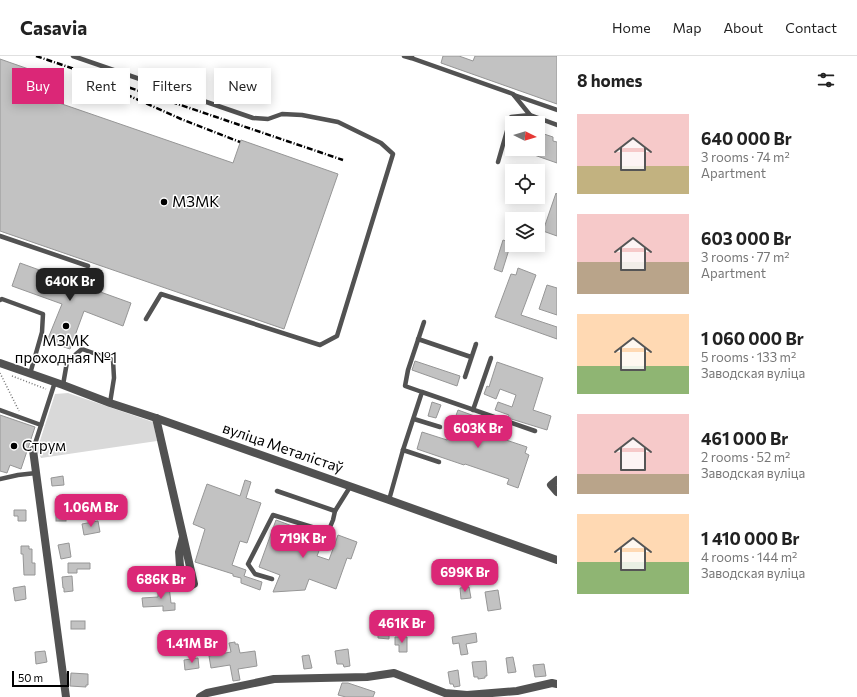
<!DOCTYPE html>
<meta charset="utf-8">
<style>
body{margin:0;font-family:Commissioner,sans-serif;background:#f2f2f2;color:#222;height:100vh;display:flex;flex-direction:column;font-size:15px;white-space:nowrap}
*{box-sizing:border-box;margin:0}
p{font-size:13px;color:#767676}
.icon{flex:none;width:22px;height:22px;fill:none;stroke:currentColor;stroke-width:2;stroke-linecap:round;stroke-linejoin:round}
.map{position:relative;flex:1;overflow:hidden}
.sheet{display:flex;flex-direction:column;background:#fff;width:300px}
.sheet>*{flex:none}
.banner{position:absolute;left:12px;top:12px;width:380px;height:36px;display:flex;gap:8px}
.needle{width:26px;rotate:95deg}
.buttons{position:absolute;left:505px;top:60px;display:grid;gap:8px}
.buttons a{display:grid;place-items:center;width:40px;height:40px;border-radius:0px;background:#fff;box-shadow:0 2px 10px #0003;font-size:20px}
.scale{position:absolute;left:12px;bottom:10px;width:57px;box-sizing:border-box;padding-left:4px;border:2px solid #000;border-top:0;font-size:11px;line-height:14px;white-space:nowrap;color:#000;-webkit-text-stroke:3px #fff;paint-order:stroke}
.price{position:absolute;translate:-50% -34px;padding:0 9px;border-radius:8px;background:#db2777;color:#fff;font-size:13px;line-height:26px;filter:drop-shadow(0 1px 2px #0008)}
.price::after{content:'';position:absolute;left:50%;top:24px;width:12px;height:9px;margin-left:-6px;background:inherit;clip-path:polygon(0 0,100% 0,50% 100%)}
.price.current{background:#222;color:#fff}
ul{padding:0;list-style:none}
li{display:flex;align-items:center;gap:12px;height:100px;padding:0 20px}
li span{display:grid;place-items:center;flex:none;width:112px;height:80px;border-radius:0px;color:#555}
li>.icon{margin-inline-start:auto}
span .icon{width:48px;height:48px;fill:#fffc;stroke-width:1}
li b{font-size:17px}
h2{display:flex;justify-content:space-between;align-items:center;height:48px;padding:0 20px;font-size:17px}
.tag{padding:0 14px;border-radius:0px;background:#fff;box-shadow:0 2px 10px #0003;font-size:14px;line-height:36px}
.tag.current{background:#db2777;color:#fff}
header{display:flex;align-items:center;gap:24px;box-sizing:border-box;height:56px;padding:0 20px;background:#fff;border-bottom:1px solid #e0e0e0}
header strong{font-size:19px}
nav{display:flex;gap:22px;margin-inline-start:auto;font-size:14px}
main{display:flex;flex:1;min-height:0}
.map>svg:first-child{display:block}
</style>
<header>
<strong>Casavia</strong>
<nav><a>Home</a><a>Map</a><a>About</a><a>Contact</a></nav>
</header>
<main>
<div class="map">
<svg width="557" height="641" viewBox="0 0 557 641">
<rect width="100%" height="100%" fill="#fff"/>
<path fill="#d9d9d9" d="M68,337l85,29 4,19 -116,17 -4,-8 18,-56z"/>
<g fill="#c2c2c2" stroke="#969696">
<path d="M443,0h16l14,5 2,-5h82v48l-116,-41z"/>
<path d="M0,3l40,14 -7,21 200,69 8,-23 97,34 -54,155 -284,-98z"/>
<path d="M538,76l15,5v4l4,1v21l-37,-13v-1h18z"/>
<path d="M556,137l1,1v42l-14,-5z"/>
<path d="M503,184l8,3 -9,29 -8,-3z"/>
<path d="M20,207l111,40 -8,23 -39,-15 -14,38 -23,-8 15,-37 -50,-18z"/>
<path d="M518,212l18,7 -15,40 36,12v12l-62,-22 16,-43 5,1z"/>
<path d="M547,229l10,3v27l-18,-6z"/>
<path d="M415,305l45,15 -3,10 -45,-16z"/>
<path d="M497,306l46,16 -10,32 18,6 -4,14 -39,-12 1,-3 -14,-5 3,-8 14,5 4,-12 -16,-6 -4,10 -12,-5 3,-8 2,1z"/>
<path d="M432,346l9,3 -5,13 -8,-2z"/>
<path d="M458,354l22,8 -4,12 51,17 -2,6 4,2 -11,33 -11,-4 2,-5 -44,-15 -1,1 -47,-16 5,-17 25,8z"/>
<path d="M0,359l35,12 -14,42 -11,-4 -3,8 -7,-2z"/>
<path d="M63,420l1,9 -12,1 -1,-8z"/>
<path d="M245,424l6,2 -5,16 15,5 -14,40 -7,-2 -8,24 14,5 -2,6 18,6 -2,8 -19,-7v-5l-8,-2v-2l-38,-12 10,-33 -12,-5 14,-40 33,12z"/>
<path d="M14,454h12v11h-8v-5h-4z"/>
<rect x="56" y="454" width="10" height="11"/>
<path d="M276,464l38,14 -2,6 10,3 -5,13 12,4 9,-25 19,7 -6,17 -4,-1 -11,31 -27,-10 -4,11 -32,2 7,-17 -21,-8z"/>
<path d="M98,465l2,11 -16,3 -2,-11z"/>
<path d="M69,487l2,14 -10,2 -3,-14z"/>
<path d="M21,490h8v3h3v14h3v12h-11l-1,-21h-2z"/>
<path d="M68,507h22v6h-13v4h-9z"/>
<path d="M72,520l1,15 -9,1v-4h-1l-1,-11z"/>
<path d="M25,530l1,13 -11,2 -2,-13z"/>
<path d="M169,530l2,17h4v7l-12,1v-5l-20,1 -1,-9 16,-1v-10z"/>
<path d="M469,531l2,11 -10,1 -1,-11z"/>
<path d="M498,534l3,19 -13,2 -3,-19z"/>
<rect x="71" y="565" width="14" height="8"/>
<path d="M378,573l11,1v9l-11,-1z"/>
<path d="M476,577l1,9 -11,2 2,10 -7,1 -2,-12 -6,1 -1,-7z"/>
<path d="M395,581h12v15h-8v-7h-4z"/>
<path d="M235,586v2h3l2,9 15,-2 2,15 -19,3 2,11 -7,1 -3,-16 -19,3 -2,-12 22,-4 -2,-9z"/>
<path d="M348,593l2,17 -6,1 -1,-3h-6l-2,-13z"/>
<path d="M45,595l2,11 -11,2 -1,-12z"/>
<path d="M309,599l3,13 -8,1 -2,-13z"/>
<path d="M513,601l3,15 -8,1 -2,-15z"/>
<path d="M198,602l1,10 -14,2 -1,-10z"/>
<path d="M486,605l1,15h-2v2l-7,1v-2h-4l-2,-15z"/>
<path d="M544,608l2,12 -11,1 -2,-12z"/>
<path d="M458,614l2,16 -6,1 -1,-3h-3l-2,-12z"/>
<path d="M71,617l17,1v11h-2v2l-16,-1z"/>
<path d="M342,627h6l27,9 -2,5h-27l-8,-2z"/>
</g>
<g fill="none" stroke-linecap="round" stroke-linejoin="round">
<g stroke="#747474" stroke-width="1.5" stroke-dasharray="1 2" stroke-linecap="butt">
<path d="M0,317l19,38"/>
<path d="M12,320l34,13"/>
</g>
<g stroke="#525252" stroke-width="4.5">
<path d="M73,0l180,62 15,1 14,-5 20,1 36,7 43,21 12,11 -56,182 -17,9 -159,-51 -15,25"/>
<path d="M404,0l7,2"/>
<path d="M412,0l-1,2 102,36 17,21"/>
<path d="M514,39l43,15"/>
<path d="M498,106l13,-45 19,-2 27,10"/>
<path d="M0,180l88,30"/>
<path d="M0,244l2,-1 41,15 -1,18 -12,42"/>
<path d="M418,283l53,18"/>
<path d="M465,321l11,-33"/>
<path d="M63,329l4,-23 15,-13 31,11 1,18 -4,25"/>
<path d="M422,336l113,39"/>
<path d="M0,354l41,15"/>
<path d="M473,354l18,-52"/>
<path d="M414,363l26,8"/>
<path d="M33,394l22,-68"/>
<path d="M403,394l36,12"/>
<path d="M0,423l18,-4 18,-2"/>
<path d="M277,435l58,20 15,-24"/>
<path d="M389,444l14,-50 19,-58 -17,-6 3,-16 16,-48"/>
<path d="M272,523l-17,-5 -7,-10 25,-49 55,17 5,-12 2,-9"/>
</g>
<g stroke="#525252" stroke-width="8">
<path d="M0,307l63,22 47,18 46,15 233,82 168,60"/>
<path d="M156,362l38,166 -8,4 -5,-7 -1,-15 -1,-14 4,-15"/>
<path d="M33,394l33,247"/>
<path d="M557,424l-6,5 6,7"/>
<path d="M200,641l7,-4 67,-14 93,-2 27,-4 51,20 22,2 50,-4 35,-8 5,1"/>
</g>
<g stroke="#000" stroke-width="2.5" stroke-dasharray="6 2 1 2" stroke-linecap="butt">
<path d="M36,0l307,104"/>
<path d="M96,25l85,38 59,23"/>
</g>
</g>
<g fill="#000" stroke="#fff" stroke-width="1.5">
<circle cx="164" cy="146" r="4"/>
<circle cx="66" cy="270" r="4"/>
<circle cx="14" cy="390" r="4"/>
</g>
<g text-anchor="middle" stroke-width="3" stroke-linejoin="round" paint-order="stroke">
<g font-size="15" fill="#000" stroke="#fff" text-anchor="start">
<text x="172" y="151">МЗМК</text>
<text x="66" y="290" text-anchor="middle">МЗМК<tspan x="66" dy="17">проходная №1</tspan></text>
<text x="22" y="395">Струм</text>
</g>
<g font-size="15" fill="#000" stroke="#fff">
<text transform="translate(283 392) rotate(19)" y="5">вуліца Металістаў</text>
</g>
</g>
</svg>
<div class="buttons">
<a><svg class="needle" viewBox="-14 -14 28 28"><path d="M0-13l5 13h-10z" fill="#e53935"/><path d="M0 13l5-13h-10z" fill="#767676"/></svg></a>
<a><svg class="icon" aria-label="locate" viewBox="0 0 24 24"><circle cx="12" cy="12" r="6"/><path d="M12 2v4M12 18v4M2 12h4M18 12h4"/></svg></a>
<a><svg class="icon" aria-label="layers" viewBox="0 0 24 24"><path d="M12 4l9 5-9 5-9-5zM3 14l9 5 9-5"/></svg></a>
</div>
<div class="scale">50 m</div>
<b class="price current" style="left:70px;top:246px">640K Br</b>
<b class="price" style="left:478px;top:393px">603K Br</b>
<b class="price" style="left:91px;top:472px">1.06M Br</b>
<b class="price" style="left:303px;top:503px">719K Br</b>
<b class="price" style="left:465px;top:537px">699K Br</b>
<b class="price" style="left:161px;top:544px">686K Br</b>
<b class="price" style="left:402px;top:588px">461K Br</b>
<b class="price" style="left:192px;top:608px">1.41M Br</b>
<div class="banner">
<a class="tag current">Buy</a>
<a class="tag">Rent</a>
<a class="tag">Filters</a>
<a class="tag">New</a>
</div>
</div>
<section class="sheet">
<h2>8 homes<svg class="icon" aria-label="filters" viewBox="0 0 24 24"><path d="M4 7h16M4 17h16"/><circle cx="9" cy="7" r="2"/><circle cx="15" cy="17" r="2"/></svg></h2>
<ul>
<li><span style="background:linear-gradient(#f6c9c9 65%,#c2b280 0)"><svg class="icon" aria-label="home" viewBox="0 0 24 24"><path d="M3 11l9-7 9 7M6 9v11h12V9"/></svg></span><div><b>640 000 Br</b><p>3 rooms · 74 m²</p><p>Apartment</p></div></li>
<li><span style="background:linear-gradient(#f6c9c9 60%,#b9a48a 0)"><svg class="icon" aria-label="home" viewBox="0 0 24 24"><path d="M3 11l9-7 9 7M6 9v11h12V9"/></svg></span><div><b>603 000 Br</b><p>3 rooms · 77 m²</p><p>Apartment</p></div></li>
<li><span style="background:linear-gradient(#ffd9b3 65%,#8fb573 0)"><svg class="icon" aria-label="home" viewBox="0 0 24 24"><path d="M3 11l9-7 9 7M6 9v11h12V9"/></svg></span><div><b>1 060 000 Br</b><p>5 rooms · 133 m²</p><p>Заводская вуліца</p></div></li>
<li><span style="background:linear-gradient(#f6c9c9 75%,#b9a48a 0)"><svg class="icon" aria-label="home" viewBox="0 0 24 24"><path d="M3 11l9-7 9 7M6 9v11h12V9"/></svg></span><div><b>461 000 Br</b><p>2 rooms · 52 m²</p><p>Заводская вуліца</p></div></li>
<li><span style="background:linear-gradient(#ffd9b3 60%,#8fb573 0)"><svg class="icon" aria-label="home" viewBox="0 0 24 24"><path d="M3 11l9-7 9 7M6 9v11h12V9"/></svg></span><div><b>1 410 000 Br</b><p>4 rooms · 144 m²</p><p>Заводская вуліца</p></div></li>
</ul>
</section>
</main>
